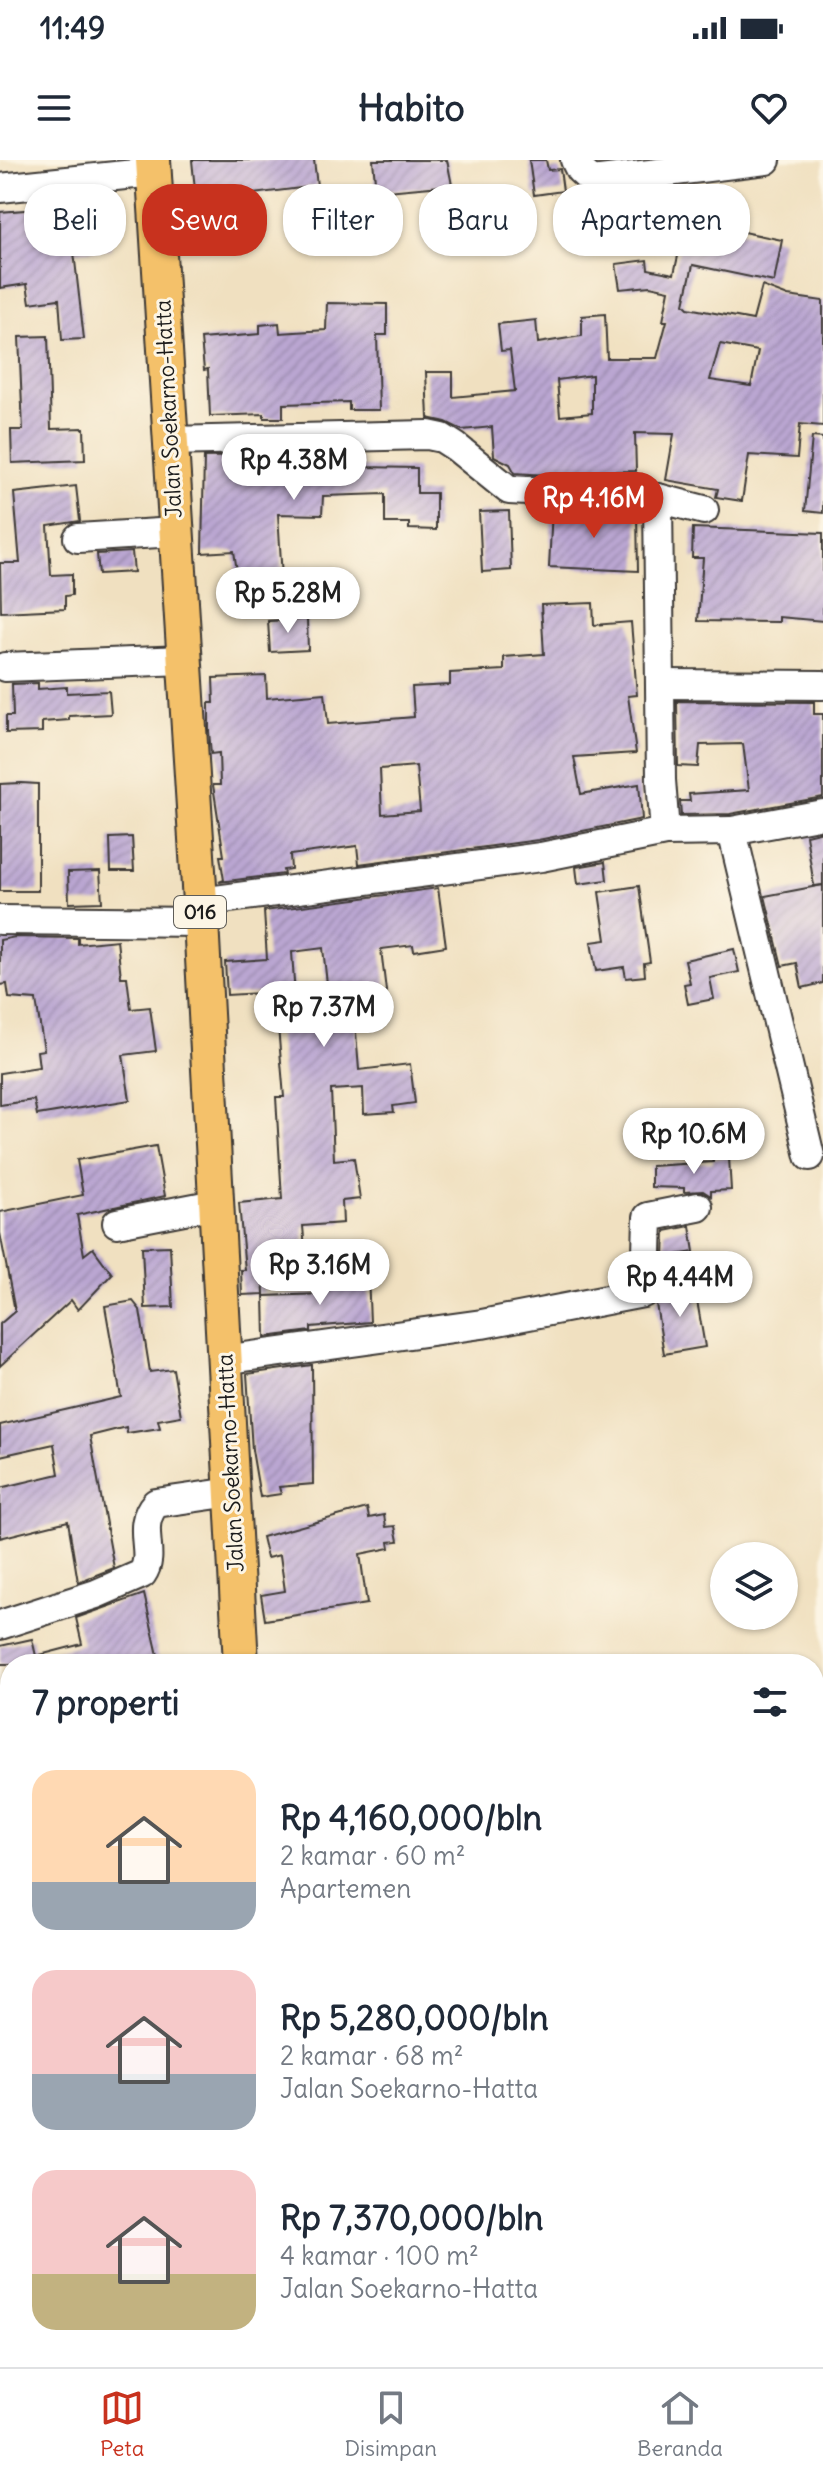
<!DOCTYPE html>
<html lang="id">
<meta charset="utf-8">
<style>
body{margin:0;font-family:Delius,sans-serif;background:#f2f2f3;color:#1f2937;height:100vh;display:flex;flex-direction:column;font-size:30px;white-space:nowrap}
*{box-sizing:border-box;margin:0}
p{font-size:26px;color:#747a83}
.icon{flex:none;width:44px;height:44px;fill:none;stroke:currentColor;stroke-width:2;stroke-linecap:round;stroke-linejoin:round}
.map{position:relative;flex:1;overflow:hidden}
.details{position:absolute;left:0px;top:1494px;width:824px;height:714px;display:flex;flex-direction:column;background:#fff;border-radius:32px 32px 0 0;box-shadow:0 2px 6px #0004}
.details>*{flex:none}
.hud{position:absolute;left:24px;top:24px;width:776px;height:72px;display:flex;gap:16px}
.controls{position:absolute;left:710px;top:1382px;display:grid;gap:16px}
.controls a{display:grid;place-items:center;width:88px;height:88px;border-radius:50%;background:#fff;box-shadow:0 2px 6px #0004;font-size:40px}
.price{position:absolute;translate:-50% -68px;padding:0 18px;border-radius:28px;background:#fff;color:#222;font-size:26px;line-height:52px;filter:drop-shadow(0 2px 4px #0008)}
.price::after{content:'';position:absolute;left:50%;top:48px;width:24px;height:18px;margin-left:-12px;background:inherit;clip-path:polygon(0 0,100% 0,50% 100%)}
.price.selected{background:#c8321e;color:#fff}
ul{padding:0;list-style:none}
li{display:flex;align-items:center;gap:24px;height:200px;padding:0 32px}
li span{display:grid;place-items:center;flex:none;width:224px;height:160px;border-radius:24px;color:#555}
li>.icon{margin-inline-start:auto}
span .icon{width:96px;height:96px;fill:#fffc;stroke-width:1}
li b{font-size:34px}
h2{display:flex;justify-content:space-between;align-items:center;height:96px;padding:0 32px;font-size:34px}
.chip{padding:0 28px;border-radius:32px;background:#fff;box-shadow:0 2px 6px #0004;font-size:28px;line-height:72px}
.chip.selected{background:#c8321e;color:#fff}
.status{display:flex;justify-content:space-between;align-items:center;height:56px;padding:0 40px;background:#fff;direction:ltr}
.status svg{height:22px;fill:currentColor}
header{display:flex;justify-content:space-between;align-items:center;height:104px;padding:0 32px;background:#fff;font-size:36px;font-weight:800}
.tab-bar{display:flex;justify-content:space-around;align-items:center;height:112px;border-top:2px solid #e0e1e3;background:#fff;font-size:22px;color:#747a83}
.tab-bar a{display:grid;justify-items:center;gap:4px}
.tab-bar .selected{color:#c8321e}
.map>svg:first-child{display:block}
</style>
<div class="status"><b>11:49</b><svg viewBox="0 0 49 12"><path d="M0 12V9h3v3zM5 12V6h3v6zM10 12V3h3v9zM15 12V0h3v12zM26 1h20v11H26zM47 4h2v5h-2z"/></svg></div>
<header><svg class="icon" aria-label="menu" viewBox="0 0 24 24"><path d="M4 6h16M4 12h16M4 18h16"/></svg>Habito<svg class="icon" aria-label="heart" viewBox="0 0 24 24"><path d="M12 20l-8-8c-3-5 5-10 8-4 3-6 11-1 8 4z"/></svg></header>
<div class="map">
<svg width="823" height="2207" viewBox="0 0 823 2207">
<defs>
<pattern id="building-hatch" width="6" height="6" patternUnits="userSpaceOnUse" patternTransform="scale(2)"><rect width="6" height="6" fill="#baa6d1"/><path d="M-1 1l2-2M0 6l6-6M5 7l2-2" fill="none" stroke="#9f8eb3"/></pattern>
</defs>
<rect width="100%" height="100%" fill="#fcf5e5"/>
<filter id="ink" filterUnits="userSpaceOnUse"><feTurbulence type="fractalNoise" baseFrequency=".0125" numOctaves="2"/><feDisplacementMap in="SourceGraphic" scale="16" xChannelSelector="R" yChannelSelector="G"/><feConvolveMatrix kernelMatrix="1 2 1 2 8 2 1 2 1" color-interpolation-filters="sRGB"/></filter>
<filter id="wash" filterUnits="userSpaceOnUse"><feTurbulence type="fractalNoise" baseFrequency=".006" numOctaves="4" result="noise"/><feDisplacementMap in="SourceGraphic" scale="32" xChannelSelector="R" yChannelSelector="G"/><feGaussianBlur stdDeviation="1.8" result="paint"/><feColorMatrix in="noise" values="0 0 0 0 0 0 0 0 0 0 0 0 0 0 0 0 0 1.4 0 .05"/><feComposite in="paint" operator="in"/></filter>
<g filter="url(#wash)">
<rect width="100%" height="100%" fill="#f0e0c0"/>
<g id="blocks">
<g fill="url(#building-hatch)" fill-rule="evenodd">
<path d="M192,0h122l3,26 -96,12 2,27 -35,2 -2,-27 10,-1z"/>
<path d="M373,0h74l5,25 -76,7z"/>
<path d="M529,0h17l2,10 12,-1 3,22 -29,4z"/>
<path d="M107,34l4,55 -37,3 10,87 -22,1 -3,-41 -29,4 -3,-19 -27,4v-76l75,-6 -1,-9z"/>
<path d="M686,60l96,20 -8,42 -81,-17 -9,39 4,4 65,12 9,-34 26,10 35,5v125l-23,-2 -3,34 -48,-3 -7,46 -26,-4 2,-8 -52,-9 8,-46 -39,-1 1,38 -45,1v4l-13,1 -63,-4 -5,-9 -16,-8 -2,-29 -30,3 -16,-8 -18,-4 -2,-46h27v25l62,-6 -5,-41 -9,1 -3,-27 38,-4 2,23 44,-7v-20l23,-2 2,44h50l10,-37h-4l6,-31 -19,-4 -30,3 -4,-25 31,-4 1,9 26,5zM720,184l38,7 -7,35 -41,-6zM592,215v38l-32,3 -3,-36z"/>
<path d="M327,143l60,1v31h-10l2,75h-30v-8l-66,2v14h-19v-4l-54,2 -2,-47 -4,1 -3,-31 59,-5v-9l19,-2 1,10 46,-3z"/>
<path d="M48,176l3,93 33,-1 1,32 -73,3 -1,-33h12l-4,-93z"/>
<path d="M812,277l11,1v75l-18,-2z"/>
<path d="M352,294l1,7 9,-1v7l55,1v25h19v37l-27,-1v-6h-24v-29l-62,2 -1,19 -44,-1 4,64 -43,7 -5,-34 -32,2 2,-96z"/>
<path d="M76,326l4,35 -32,5 3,49 21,-1v21l-7,1v13l-64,3 -1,-49h20l-6,-70z"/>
<path d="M552,349l85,5 1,57 -89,-4z"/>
<path d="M509,351l2,59 -29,2 -3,-60z"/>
<path d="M693,368l130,5v88l-44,-4v5l-81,-1 5,-63h-11z"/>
<path d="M132,392l2,20 -35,2 -2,-20z"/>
<path d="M593,443l1,22 37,-3 6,73 -9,1 8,57 -62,4 7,37 58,-10 3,35 -104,21 -179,24 -2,-18 -67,9 1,14 -8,1 1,4 -65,8 5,-2 -4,-24h4l-11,-71h7l-1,-32 -8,1 -2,-23v-28h5l-1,-25 53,-2 1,22 58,-5 3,31 86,-7 -2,-30 38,-2v-12l54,-3v-13l40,-3 -3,-49zM416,606l4,45 -38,3 -2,-45z"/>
<path d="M307,459l1,31 -38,2 -2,-31z"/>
<path d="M38,523v6l29,-2v6l42,-2 2,23 -42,2v4l-27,2v10l-36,1v-17h7l-1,-32z"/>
<path d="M677,541l137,1v12h9v83l-93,17 -49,1 -1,-14h10l-1,-7 60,-4 -6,-46 -43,1 -2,22 -20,-1z"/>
<path d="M21,623l17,1v107h-38v-107z"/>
<path d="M823,671v54l-9,1 -8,-51z"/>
<path d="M132,677l2,34h-23l-1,-33z"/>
<path d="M605,702l2,18 -29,4 -2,-17z"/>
<path d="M100,711l2,31 -33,1 -1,-31z"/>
<path d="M823,725v98l-21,5 -5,-25 -15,3 -17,-70z"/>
<path d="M639,726l11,76 -6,1 1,13 -19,2 -2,-11 -28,4 -5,-29 15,-2 -7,-48z"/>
<path d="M438,728l8,58 -32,5 -1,-6 -32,4 8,67 -34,4 4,50 51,-6 5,39 -22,3 1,6 -30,2 -1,-26 -32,2 3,70 20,-2 6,41 -18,2 1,22 -40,3 2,24 -43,3 2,41 -22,1 -1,-25h4l-6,-67 43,-4 -6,-102h8l-6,-70 -13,2 -5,-36 -33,2 -2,-33 42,-3 -3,-48zM323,788l5,45 -33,4 -3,-45z"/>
<path d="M15,777l63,1v6l39,-4 4,37h6l4,32 19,-2 6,44 -33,4 7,45 -93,15 -3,-15 -34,5v-32l39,-6 -2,-16 7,-1 -8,-50 -27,-2 -2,-14 -7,1v-45z"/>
<path d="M734,789l5,23 -29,6 4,21 -26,5 -4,-20 6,-1 -5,-23z"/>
<path d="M156,986l9,50 -88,19 7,40 9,-7 19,26 -34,36 -7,-10 -71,66v-42l15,-13 -15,-78v-21l83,-17 -6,-35z"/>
<path d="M713,998h16l2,32 -20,1v5l-8,-5 -19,1v-4l-33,-1v-21l62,-4z"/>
<path d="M690,1066l4,26 -30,5 1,-26z"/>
<path d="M170,1086l3,61 -28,1 -3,-61z"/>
<path d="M368,1114l2,48 -59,5v4l-46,6 -1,-41 59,-2v-18z"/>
<path d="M694,1123l11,64 -41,7 -8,-50 7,-16z"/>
<path d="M133,1141l7,9 10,62 23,-3 8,47 -23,4 2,8 -33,5 -1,-6 -36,9 24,132 -36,14 -10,-61 -68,17v-50l59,-14 -5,-30 -54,12v-31l121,-28 -16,-91z"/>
<path d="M312,1205l1,119 -34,3 2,7 -21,3 -8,-47 -5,-76z"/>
<path d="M367,1348l2,10 15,-3 2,12 9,-1 3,15 -9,1 1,6 -30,6 7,50 -102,16 -4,-25 24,-4 -5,-36 -13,3 -5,-21z"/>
<path d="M144,1434l16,70h-73l-1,-4 -14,4h-72v-18l32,-7 4,17 46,-12 -6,-26z"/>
</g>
</g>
</g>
<g filter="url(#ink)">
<use href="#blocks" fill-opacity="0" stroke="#3c3935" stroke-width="2"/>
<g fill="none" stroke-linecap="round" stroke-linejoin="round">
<defs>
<g id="minor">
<path d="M575,0l5,10 12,11 174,-21"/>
<path d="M0,28l154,-16"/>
<path d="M169,281l259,-6 14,3 14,9 53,43 149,8 3,282 4,52"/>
<path d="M658,338l46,12"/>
<path d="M78,378l97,-6"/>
<path d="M5,507l179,-7"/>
<path d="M660,524l163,1"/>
<path d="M732,671l91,-17"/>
<path d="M200,742l341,-45 124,-25 67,-1 78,325"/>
<path d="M0,760l201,2"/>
<path d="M117,1063l98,-19"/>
<path d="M223,1200l259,-36 161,-31 3,-4 2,-72 50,-10"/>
<path d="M0,1465l96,-31 46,-20c15,-21 -8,-47 14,-71l76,-11"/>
<path d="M0,1693l10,-3"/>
<path d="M0,1790l10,-3"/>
<path d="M455,2205l35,-7"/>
</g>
<g id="major">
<path d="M153,0l47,742 41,762"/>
<path d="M0,2110l10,-8"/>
<path d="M450,2198l6,9"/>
</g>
</defs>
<use href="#minor" stroke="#3c3935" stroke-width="32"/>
<use href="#major" stroke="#3c3935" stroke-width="38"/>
<use href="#minor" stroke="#fff" stroke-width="28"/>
<use href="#major" stroke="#f4c16b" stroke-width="34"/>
</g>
</g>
<g text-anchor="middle" stroke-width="6" stroke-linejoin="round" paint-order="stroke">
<rect fill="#fcf5e5" stroke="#5f5d58" stroke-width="2" x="174" y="736" width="52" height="32" rx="6"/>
<g font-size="20" font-weight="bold" fill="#1c1c1c">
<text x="200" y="759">016</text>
</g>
<g font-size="22" fill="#1c1c1c" stroke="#fcf5e5">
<text transform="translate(168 249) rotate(-93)" y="8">Jalan Soekarno-Hatta</text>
<text transform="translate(230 1303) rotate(-93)" y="8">Jalan Soekarno-Hatta</text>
</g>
</g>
</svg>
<div class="controls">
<a><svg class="icon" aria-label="layers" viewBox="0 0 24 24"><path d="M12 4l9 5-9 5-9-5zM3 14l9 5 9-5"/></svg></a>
</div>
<b class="price" style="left:294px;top:342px">Rp 4.38M</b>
<b class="price selected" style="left:594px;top:380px">Rp 4.16M</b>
<b class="price" style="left:288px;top:475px">Rp 5.28M</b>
<b class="price" style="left:324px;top:889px">Rp 7.37M</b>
<b class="price" style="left:694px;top:1016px">Rp 10.6M</b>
<b class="price" style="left:320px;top:1147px">Rp 3.16M</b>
<b class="price" style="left:680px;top:1159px">Rp 4.44M</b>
<div class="hud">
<a class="chip">Beli</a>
<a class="chip selected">Sewa</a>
<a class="chip">Filter</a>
<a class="chip">Baru</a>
<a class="chip">Apartemen</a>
</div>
<section class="details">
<h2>7 properti<svg class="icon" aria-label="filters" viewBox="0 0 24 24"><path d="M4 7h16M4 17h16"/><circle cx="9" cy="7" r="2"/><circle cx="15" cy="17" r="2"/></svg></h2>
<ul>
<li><span style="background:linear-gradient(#ffd9b3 70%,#9aa5b1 0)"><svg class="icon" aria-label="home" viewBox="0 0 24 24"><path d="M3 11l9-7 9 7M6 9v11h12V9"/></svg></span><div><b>Rp 4,160,000/bln</b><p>2 kamar · 60 m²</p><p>Apartemen</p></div></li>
<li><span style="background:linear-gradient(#f6c9c9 65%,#9aa5b1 0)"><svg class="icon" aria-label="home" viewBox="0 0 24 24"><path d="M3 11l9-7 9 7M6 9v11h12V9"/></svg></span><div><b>Rp 5,280,000/bln</b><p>2 kamar · 68 m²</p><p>Jalan Soekarno-Hatta</p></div></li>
<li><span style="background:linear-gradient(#f6c9c9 65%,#c2b280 0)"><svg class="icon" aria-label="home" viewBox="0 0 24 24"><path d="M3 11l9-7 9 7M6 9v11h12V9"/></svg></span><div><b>Rp 7,370,000/bln</b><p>4 kamar · 100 m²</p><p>Jalan Soekarno-Hatta</p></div></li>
</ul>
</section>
</div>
<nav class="tab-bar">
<a class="selected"><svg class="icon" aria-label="map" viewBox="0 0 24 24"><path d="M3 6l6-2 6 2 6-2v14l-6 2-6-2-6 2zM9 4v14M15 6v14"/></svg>Peta</a>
<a><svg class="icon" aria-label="saved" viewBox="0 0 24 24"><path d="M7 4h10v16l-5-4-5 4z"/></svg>Disimpan</a>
<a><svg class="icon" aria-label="home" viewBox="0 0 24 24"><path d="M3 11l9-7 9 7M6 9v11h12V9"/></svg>Beranda</a>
</nav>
